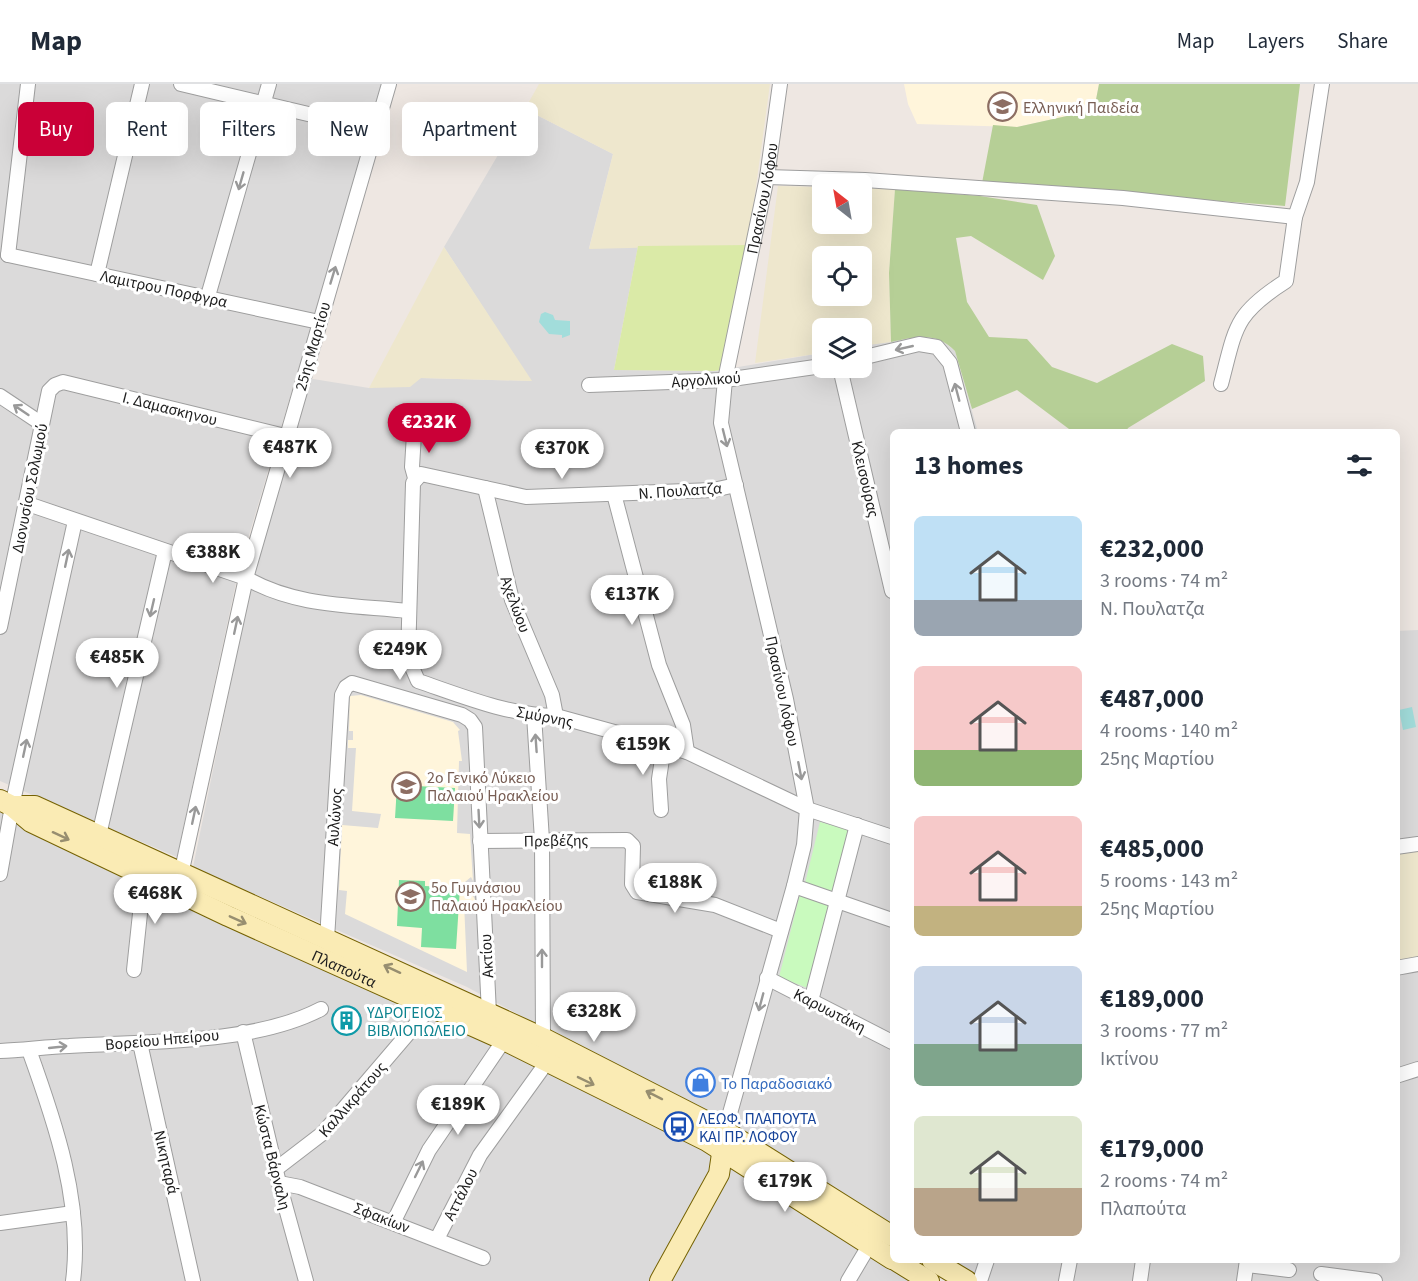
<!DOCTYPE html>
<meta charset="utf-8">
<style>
body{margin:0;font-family:"Source Sans 3",sans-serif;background:#f6f6f7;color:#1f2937;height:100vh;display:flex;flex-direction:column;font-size:22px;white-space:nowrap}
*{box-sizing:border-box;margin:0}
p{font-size:20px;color:#747a83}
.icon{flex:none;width:33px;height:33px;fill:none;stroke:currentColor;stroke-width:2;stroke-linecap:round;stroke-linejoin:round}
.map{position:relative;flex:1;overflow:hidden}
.details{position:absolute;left:890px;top:345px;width:510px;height:834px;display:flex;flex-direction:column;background:#fff;border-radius:9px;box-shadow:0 6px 24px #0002}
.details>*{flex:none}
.hud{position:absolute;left:18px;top:18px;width:570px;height:54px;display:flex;gap:12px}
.needle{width:39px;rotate:329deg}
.buttons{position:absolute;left:812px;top:90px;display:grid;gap:12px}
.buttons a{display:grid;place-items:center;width:60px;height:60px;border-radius:9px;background:#fff;box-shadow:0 6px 24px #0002;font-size:30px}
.price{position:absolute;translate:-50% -51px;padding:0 14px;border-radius:21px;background:#fff;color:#222;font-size:20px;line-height:39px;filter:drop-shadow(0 2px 3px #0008)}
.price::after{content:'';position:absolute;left:50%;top:36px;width:18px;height:14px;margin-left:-9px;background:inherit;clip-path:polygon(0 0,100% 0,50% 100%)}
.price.on{background:#ca0037;color:#fff}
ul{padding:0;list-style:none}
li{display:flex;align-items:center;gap:18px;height:150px;padding:0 24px}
li span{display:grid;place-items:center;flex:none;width:168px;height:120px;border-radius:9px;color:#555}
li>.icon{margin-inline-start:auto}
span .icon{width:72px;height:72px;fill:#fffc;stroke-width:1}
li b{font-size:26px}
h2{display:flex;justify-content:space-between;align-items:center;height:72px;padding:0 24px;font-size:26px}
.pill{padding:0 21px;border-radius:9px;background:#fff;box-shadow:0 6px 24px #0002;font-size:21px;line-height:54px}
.pill.on{background:#ca0037;color:#fff}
header{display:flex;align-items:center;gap:36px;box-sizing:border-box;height:84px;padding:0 30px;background:#fff;border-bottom:2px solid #e0e1e3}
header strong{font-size:28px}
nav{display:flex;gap:33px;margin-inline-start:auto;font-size:21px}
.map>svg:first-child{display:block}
</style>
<header>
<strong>Map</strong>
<nav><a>Map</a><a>Layers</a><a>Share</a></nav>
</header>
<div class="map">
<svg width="1418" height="1197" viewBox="0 0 1418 1197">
<rect width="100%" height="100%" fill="#eee7e2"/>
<g fill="#dbdada">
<path d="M0,0h383l-144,485 -62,288 -177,-76z"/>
<path d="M525,25l88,45 -24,94 49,-2 -24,124 100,1 108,-18v15h39v-22l62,-10 15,1 17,14 23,81h-86v794l-318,-182 -107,-57 -274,-120 61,-296 53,-193 62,10 52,-10 110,3 -87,-134z"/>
<path d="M1418,546v651h-436l-34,-21h448v-629z"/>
<path d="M0,727l536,250 172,91 204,129h-912z"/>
</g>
<g fill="#fff5db">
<path d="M904,0h195l-5,26 -77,17 -100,-3 -9,-20z"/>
<path d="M361,611l92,27 7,8 -2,1 4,30h-3l-2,72 13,1 3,47 -2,-4 -6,5 12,21 -13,-1 3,70 -122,-58 2,-23 -8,-1 3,-65 36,3 3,-14 -29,-3 4,-63h-8v-8h5v-9h-4l1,-35z"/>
</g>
<g fill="#eee7cd" fill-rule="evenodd">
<path d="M539,0h231l-22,161 -159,4 24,-95 -88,-45z"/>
<path d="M778,102l44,1v37h39v-36l34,1 -6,84 2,69 -30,4v-18h-39v25l-67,10zM822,172h39v40h-39z"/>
<path d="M444,163l88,134 -111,-3 -11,9 -41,1z"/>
<path d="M1418,766v110l-21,3v-109z"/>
</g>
<path fill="#daeaa7" d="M748,161l-21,124 -13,2 -100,-1 24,-124z"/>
<g fill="#b6cf96">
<path d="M1099,0h201l-15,122 -303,-23 11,-58 24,2 77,-17z"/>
<path d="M895,105l85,7 57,9 18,51 -12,24 -72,-44 -15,2 11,64 22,35 38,2 25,28 45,16 75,-39 31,12 2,25 -77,47 -2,4h-53l-56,-42 -45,19 -17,-58c-20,-20 -39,-14 -64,-9l-2,-69z"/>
</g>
<g fill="#c9fabe">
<path d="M820,738l31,8 -16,63 -30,-10z"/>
<path d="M800,810l32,11 -22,84 -31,-12z"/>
</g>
<g fill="#7edfa0">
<path d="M397,701l58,3 -2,33 -58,-3z"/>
<path d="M399,796l26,1v5l35,2 -4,61 -35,-2 1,-19 -25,-2z"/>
</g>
<g fill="#a2dddb">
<path d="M545,228l8,3 2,5 15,1v14l-8,3v-3l-13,-1 -10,-12 2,-8z"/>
<path d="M1412,623l4,20 -13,3 -4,-20z"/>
</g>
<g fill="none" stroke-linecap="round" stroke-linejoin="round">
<defs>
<g id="street">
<path d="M181,0l195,46"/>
<path d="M767,93l98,3 258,18 172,19 12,-35 15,-98"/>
<path d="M8,171l311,67"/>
<path d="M8,171l20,-171"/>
<path d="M97,190l45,-190"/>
<path d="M208,212l61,-212"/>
<path d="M861,274l58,-14 18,3 13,16 18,69"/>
<path d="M840,284l52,223"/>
<path d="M1221,300c15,-57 13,-70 65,-103l9,-64"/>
<path d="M589,301l136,-5 97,-14"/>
<path d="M0,312l42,28"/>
<path d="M414,350l-2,33 3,11"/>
<path d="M736,401l-23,5 -187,7 -105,-23 -8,9 -5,175 10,23c44,15 90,34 138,35l131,36 120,57 85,28"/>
<path d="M485,404l27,112 40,95 4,21"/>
<path d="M614,410l45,171 24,60 4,27"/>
<path d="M28,420l218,74c49,29 108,27 163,33"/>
<path d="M0,543l49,-236 6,-6 8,-3 222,54"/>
<path d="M534,631l8,125 1,198"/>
<path d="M661,726l-2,-31 5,-33"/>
<path d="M99,751l66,-284"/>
<path d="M480,757l147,-1 6,6 -1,38 5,8 78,13 66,26"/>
<path d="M1396,763l22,-3"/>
<path d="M0,790l12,-68 63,-285"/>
<path d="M180,795l66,-301 143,-494"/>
<path d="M794,802l98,34"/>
<path d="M327,855l15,-244 4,-8 6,-4 110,32 8,5 5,7 14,286"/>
<path d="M1396,884l22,-4"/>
<path d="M134,886l10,-94"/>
<path d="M767,894l125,64"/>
<path d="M811,917l46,-176"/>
<path d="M243,948l36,151 27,98"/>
<path d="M140,959l53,238"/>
<path d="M29,966c26,72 54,153 44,231"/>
<path d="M0,967c23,-1 46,-4 69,-5 76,-5 183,-1 252,-37"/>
<path d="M1396,992l22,-7"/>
<path id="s1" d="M725,1047l69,-245 10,-41 3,-36 -21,-110 -65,-276 4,-43 42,-203 13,-93"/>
<path d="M276,1085l47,-36 112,-131"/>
<path d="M279,1099l21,4 183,71"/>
<path d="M394,1137l35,-71 75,-110"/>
<path d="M0,1139l73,-10"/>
<path d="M437,1155l43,-84 67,-93"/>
<path d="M1247,1181l42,5"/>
<path d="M1321,1190l54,7"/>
<path d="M848,1197l25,-42"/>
<path d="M980,1197l7,-21"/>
<path d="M1066,1197l4,-21"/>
<path d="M1140,1197l3,-21"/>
<path d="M1244,1197l3,-21"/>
</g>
<g id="secondary">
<path id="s2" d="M0,716l12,6 19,16 197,94 276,124 203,101 185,118"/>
<path d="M12,722h23l508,232 182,93 167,105"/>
<path d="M895,1176l34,21"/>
<path d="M932,1176l35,21"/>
<path d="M660,1197l59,-107 5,-34"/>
</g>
</defs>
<use href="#street" stroke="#9e9e9e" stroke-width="16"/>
<use href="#secondary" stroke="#756203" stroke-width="22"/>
<use href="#street" stroke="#fff" stroke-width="14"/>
<use href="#secondary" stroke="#faebb4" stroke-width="20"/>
</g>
<defs><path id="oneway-shaft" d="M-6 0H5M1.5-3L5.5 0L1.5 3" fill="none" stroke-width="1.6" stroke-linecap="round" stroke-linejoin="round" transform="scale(1.5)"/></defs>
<g stroke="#999">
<use href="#oneway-shaft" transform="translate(241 97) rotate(106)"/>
<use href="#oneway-shaft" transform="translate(333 191) rotate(-73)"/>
<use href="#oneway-shaft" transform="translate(904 264) rotate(167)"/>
<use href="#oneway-shaft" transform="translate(957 308) rotate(-105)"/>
<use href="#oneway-shaft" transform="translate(21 326) rotate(-146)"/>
<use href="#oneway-shaft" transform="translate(725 354) rotate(76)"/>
<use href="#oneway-shaft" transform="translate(67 474) rotate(-78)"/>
<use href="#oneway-shaft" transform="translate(152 524) rotate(103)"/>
<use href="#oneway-shaft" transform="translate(236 541) rotate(-78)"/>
<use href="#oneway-shaft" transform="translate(536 659) rotate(-94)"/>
<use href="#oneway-shaft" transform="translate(25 664) rotate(-78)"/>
<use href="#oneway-shaft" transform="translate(800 687) rotate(79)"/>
<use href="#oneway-shaft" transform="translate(194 731) rotate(-78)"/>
<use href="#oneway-shaft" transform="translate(479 735) rotate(87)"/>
<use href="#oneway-shaft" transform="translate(542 874) rotate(-90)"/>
<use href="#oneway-shaft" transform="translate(761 918) rotate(105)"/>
<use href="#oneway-shaft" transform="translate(58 963) rotate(-6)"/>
<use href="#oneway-shaft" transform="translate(419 1085) rotate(-64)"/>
</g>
<g stroke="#978e70">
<use href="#oneway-shaft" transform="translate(61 752) rotate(25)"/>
<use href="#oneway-shaft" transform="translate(238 836) rotate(24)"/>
<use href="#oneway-shaft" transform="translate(392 885) rotate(-155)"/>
<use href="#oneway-shaft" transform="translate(586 997) rotate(26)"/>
<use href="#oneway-shaft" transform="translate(654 1011) rotate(-153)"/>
</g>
<defs>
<symbol id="school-ring" viewBox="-11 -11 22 22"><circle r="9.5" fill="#fff" stroke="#8d6e63" stroke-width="1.5"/><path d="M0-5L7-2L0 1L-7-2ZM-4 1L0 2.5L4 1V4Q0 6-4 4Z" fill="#8d6e63"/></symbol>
<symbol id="building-ring" viewBox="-11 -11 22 22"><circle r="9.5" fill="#fff" stroke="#0f9aa8" stroke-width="1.5"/><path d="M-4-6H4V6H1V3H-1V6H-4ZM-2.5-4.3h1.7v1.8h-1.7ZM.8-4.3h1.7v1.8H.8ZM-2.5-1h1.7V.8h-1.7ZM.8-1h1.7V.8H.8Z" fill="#0f9aa8"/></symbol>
<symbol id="shop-ring" viewBox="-11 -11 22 22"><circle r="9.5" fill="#fff" stroke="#3f7fe0" stroke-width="1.5"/><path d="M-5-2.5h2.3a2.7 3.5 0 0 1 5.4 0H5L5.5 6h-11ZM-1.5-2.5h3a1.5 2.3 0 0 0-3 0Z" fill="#3f7fe0"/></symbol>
<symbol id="bus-ring" viewBox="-11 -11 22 22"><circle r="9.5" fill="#fff" stroke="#1a4fb4" stroke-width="1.5"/><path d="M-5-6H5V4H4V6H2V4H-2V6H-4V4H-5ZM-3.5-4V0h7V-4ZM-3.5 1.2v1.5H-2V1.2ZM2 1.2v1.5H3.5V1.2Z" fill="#1a4fb4"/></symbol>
</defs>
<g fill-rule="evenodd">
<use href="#school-ring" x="986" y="6" width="33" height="33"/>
<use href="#school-ring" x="390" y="686" width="33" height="33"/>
<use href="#school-ring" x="394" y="796" width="33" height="33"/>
<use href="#building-ring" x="330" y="920" width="33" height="33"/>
<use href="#shop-ring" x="684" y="982" width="33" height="33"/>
<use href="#bus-ring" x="662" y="1026" width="33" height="33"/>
</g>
<g text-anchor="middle" stroke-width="6" stroke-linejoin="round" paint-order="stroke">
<g font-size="16" fill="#785e54" stroke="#fff" text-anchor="start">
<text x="1023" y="29">Ελληνική Παιδεία</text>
<text x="427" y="699">2ο Γενικό Λύκειο<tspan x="427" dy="18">Παλαιού Ηρακλείου</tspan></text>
<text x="431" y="809">5ο Γυμνάσιου<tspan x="431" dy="18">Παλαιού Ηρακλείου</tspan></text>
</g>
<g font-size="16" fill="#1d1d1d" stroke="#fff">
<text dy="6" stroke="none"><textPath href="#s1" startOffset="957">Πρασίνου Λόφου</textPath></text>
<text transform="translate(164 204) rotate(12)" y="6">Λαμιτρου Πορφγρα</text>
<text transform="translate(312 262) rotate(-74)" y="6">25ης Μαρτίου</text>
<text transform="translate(706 295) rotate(-4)" y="6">Αργολικού</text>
<text transform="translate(170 324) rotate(14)" y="6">Ι. Δαμασκηνου</text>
<text transform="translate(866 395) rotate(77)" y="6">Κλεισούρας</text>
<text transform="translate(29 404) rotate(-79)" y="6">Διονυσίου Σολωμού</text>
<text transform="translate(680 406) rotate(-4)" y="6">Ν. Πουλατζα</text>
<text transform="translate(516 520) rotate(70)" y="6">Αχελώου</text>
<text transform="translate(783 607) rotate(78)" y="6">Πρασίνου Λόφου</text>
<text transform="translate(545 632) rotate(11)" y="6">Σμύρνης</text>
<text transform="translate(334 733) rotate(-86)" y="6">Αυλώνος</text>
<text transform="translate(556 756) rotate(-1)" y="6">Πρεβέζης</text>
<text transform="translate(486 872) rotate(-93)" y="6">Ακτίου</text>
<text dy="6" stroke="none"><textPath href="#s2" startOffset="384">Πλαπούτα</textPath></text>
<text transform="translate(830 926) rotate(27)" y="6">Καρυωτάκη</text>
<text transform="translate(162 955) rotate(-5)" y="6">Βορείου Ηπείρου</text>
<text transform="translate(352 1015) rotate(-49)" y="6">Καλλικράτους</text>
<text transform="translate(273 1073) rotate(76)" y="6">Κώστα Βάρναλη</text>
<text transform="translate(167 1078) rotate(77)" y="6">Νικηταρά</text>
<text transform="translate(460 1110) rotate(-63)" y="6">Αττάλου</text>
<text transform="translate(382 1133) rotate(21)" y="6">Σφακίων</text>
</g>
<g font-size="16" fill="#0d838f" stroke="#fff" text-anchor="start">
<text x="367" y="934">ΥΔΡΟΓΕΙΟΣ<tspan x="367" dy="18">ΒΙΒΛΙΟΠΩΛΕΙΟ</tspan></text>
</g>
<g font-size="16" fill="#366cbe" stroke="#fff" text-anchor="start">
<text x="721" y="1005">Το Παραδοσιακό</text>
</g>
<g font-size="16" fill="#164399" stroke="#fff" text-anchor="start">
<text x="699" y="1040">ΛΕΩΦ. ΠΛΑΠΟΥΤΑ<tspan x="699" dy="18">ΚΑΙ ΠΡ. ΛΟΦΟΥ</tspan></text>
</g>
</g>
</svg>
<div class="buttons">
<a><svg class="needle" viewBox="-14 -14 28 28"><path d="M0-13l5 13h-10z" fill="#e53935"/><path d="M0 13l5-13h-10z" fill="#747a83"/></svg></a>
<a><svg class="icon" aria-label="locate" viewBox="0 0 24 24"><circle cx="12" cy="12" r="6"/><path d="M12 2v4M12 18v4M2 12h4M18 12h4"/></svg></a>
<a><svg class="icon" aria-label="layers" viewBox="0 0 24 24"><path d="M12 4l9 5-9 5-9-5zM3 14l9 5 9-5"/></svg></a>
</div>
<b class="price on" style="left:429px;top:370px">€232K</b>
<b class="price" style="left:290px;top:395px">€487K</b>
<b class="price" style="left:562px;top:396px">€370K</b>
<b class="price" style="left:213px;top:500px">€388K</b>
<b class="price" style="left:632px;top:542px">€137K</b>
<b class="price" style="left:400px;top:597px">€249K</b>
<b class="price" style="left:117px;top:605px">€485K</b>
<b class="price" style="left:643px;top:692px">€159K</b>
<b class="price" style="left:675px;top:830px">€188K</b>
<b class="price" style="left:155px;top:841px">€468K</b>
<b class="price" style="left:594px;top:959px">€328K</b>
<b class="price" style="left:458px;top:1052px">€189K</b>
<b class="price" style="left:785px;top:1129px">€179K</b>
<div class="hud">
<a class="pill on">Buy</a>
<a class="pill">Rent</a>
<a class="pill">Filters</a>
<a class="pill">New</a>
<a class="pill">Apartment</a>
</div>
<section class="details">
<h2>13 homes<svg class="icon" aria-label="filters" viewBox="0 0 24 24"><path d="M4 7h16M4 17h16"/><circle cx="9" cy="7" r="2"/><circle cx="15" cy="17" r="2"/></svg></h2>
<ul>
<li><span style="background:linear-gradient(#bfe0f5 70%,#9aa5b1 0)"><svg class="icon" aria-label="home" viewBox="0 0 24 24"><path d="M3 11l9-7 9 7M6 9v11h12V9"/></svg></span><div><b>€232,000</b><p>3 rooms · 74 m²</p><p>Ν. Πουλατζα</p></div></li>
<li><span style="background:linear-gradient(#f6c9c9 70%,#8fb573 0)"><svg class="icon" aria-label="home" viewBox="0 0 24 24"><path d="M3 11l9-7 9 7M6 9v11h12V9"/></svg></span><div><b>€487,000</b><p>4 rooms · 140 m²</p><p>25ης Μαρτίου</p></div></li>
<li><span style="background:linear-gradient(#f6c9c9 75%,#c2b280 0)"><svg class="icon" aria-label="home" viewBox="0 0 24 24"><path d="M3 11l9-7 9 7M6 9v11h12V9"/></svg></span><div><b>€485,000</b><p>5 rooms · 143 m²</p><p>25ης Μαρτίου</p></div></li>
<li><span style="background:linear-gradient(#c9d6e8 65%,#7fa58c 0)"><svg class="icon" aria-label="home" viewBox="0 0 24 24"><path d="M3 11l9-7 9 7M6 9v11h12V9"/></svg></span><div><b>€189,000</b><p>3 rooms · 77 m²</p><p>Ικτίνου</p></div></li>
<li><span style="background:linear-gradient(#dfe7d0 60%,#b9a48a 0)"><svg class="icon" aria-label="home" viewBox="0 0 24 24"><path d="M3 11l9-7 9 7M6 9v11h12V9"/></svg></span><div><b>€179,000</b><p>2 rooms · 74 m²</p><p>Πλαπούτα</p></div></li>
</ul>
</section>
</div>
